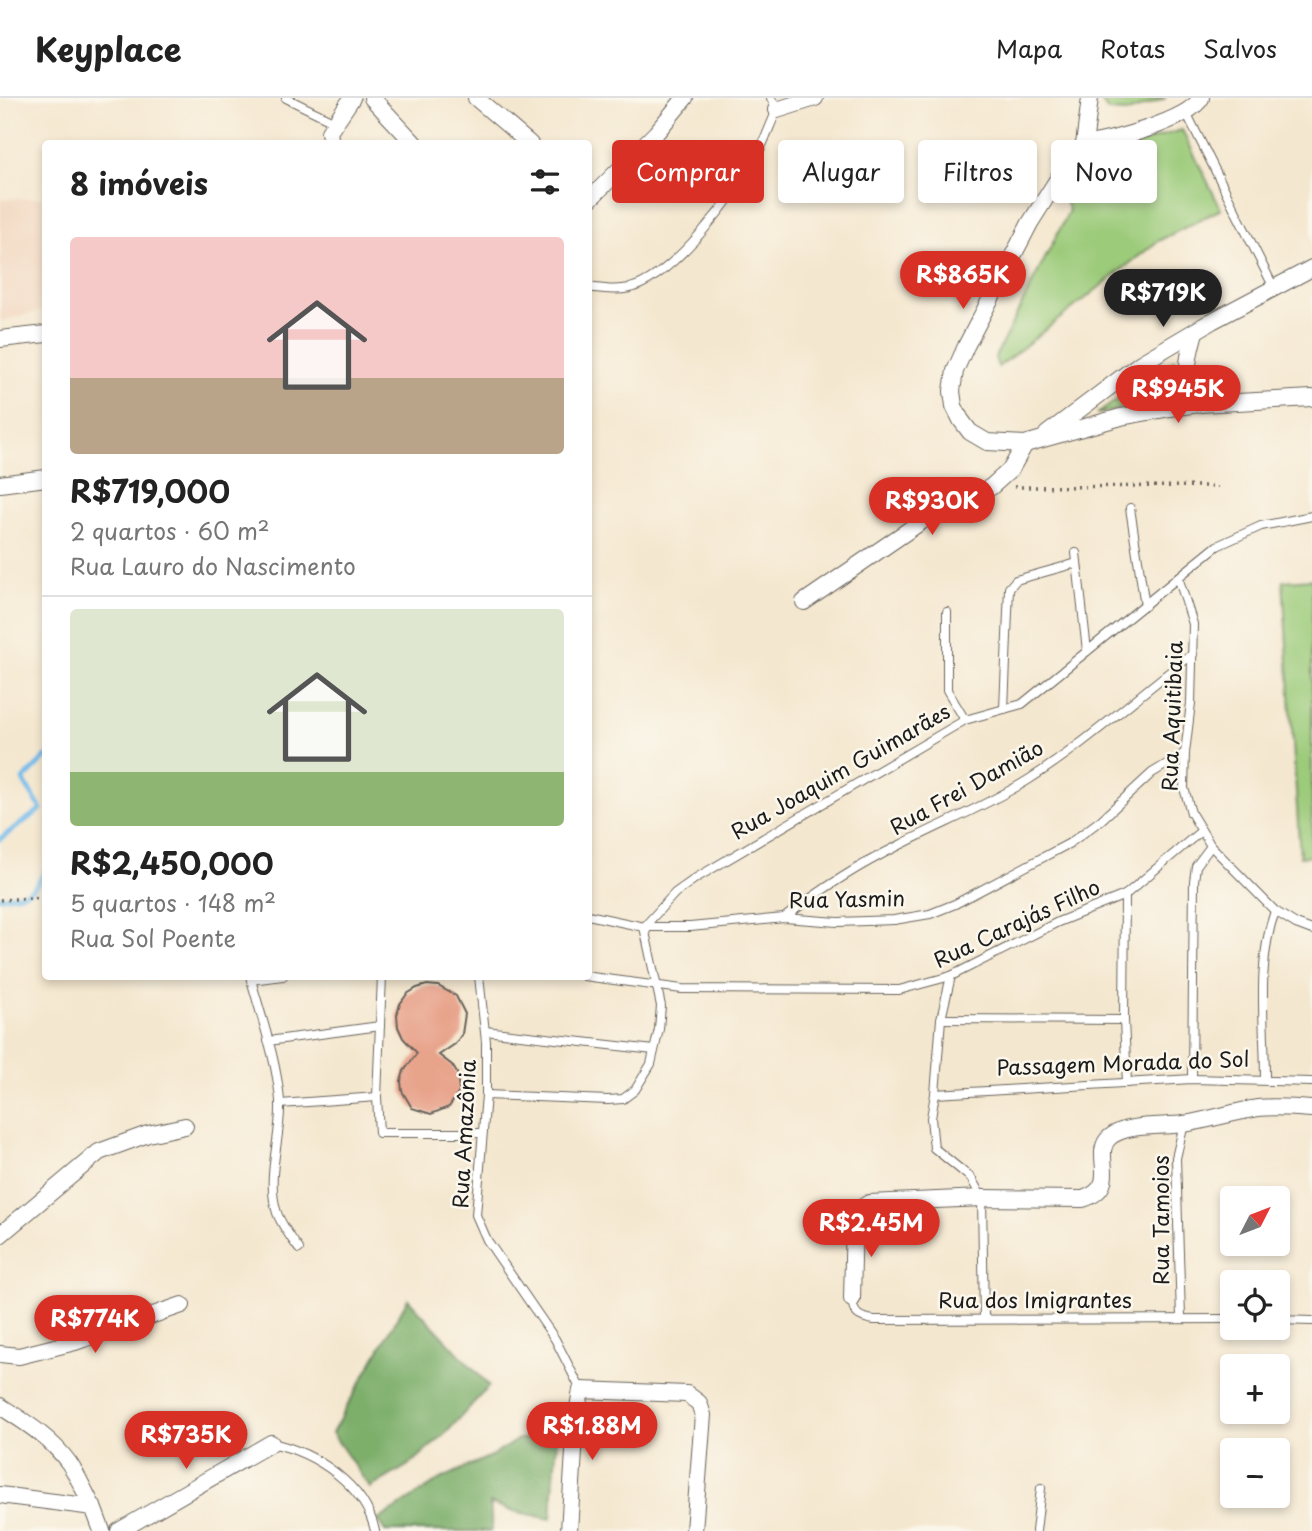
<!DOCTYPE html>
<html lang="pt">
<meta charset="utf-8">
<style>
body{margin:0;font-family:"Playpen Sans",sans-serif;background:#f6f6f6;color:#222;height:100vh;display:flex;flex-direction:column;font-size:26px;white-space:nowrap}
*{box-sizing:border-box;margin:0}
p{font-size:23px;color:#767676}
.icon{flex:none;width:38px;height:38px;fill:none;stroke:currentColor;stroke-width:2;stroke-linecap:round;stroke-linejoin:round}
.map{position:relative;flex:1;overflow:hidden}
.details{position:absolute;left:42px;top:42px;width:550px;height:840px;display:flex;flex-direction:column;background:#fff;border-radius:7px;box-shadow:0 4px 10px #0003}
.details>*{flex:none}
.hud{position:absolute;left:612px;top:42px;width:593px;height:63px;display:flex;gap:14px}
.needle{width:46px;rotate:48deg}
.controls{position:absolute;left:1220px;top:1088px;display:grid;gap:14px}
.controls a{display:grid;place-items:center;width:70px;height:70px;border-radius:7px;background:#fff;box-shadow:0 4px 10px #0003;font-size:35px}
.price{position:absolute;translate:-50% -60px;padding:0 16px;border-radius:24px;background:#d93025;color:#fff;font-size:23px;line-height:46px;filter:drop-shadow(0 2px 4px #0008)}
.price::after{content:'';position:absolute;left:50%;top:42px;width:21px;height:16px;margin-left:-10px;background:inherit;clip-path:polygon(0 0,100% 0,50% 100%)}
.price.selected{background:#222;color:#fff}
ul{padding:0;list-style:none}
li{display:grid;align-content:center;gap:14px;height:371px;padding:0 28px}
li+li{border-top:2px solid #e0e0e0}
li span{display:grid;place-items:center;height:217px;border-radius:7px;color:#555}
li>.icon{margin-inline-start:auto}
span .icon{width:126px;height:126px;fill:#fffc;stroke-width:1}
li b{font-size:30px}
h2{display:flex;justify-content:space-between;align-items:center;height:84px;padding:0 28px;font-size:30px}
.chip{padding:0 24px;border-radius:7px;background:#fff;box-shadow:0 4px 10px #0003;font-size:24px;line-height:63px}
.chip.selected{background:#d93025;color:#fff}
header{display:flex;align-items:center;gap:42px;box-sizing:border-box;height:98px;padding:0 35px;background:#fff;border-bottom:2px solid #e0e0e0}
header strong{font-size:33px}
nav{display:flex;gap:38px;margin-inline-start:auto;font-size:24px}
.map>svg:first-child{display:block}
</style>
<header>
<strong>Keyplace</strong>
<nav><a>Mapa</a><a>Rotas</a><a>Salvos</a></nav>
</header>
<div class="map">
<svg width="1312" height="1433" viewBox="0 0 1312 1433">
<rect width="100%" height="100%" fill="#fbf7ec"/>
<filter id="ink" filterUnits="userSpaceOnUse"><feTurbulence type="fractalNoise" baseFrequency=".0143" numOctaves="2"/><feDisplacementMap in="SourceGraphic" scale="14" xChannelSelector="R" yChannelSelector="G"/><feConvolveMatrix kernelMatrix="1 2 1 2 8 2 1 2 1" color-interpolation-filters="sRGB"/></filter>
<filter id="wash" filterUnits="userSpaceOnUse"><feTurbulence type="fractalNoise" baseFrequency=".00686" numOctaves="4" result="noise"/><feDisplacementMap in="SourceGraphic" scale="28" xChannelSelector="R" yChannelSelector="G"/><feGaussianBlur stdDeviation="1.57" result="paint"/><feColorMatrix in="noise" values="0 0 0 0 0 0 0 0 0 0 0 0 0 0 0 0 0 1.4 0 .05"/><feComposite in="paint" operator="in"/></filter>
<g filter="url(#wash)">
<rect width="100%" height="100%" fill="#f4e7cf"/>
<path fill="#f1d5bd" d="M46,100l-1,112 -45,11v-122z"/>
<g fill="#9ccb7a" stroke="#5c744b" stroke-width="2">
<path d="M1099,0h67l-38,14 -20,-1z"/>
<path d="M1182,32l39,79 -63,32 -160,126 -3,-10 74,-146 -7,-17c36,-33 72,-51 120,-64z"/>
<path d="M1175,261l5,37 -83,18z"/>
<path d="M1312,481v277l-12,1 -17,-276z"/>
</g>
<g fill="#7daf6a" stroke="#4c6643" stroke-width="2">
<path d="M408,1201l81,87 -42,46 -35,31 -42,25 -38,-55z"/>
<path d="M518,1341h39l-6,80 -39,-8 -22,-8 2,28h-107l-7,-11 63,-41 54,-25z"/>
</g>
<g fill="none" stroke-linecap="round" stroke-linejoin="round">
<g stroke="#73bceb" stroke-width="5">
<path d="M0,741l41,-30 -18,-29 23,-23"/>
<path d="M0,799c26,-3 34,-3 46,-28"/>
</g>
</g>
<g id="blocks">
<path fill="#e8a38b" d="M427,887l11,1 18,10 9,18 -3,20 -7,10 -16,11 13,10 5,8 2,19 -10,15 -18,7 -19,-6 -10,-17 -1,-10 3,-10 13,-18 -14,-15 -5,-11 -1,-12 3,-11 7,-10 10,-6z"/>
</g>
</g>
<g filter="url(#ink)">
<use href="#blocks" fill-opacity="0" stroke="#68635b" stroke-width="2"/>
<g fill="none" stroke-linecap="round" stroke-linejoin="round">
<defs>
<g id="service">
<path d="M286,0l49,24"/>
<path d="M1186,14l88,176"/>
<path d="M588,189c14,2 28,4 42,1 42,-10 108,-96 128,-134 7,-14 12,-29 19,-44l-6,-12"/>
<path d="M1130,410l15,98"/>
<path d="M1076,455l11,98"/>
<path d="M1178,479l15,47 -2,79 -6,50 -1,35 7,25 20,33 64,65 21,13 16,6"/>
<path d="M947,514v78l18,30"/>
<path d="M1004,611l5,-121 7,-8 61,-17"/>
<path d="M1125,797l-1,125 3,63"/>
<path d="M588,817l56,12h46l94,-9 54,4 56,-2 36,-6 25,-10 115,-61 31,-23 51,-47 33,-20"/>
<path d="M784,820c36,-28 75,-53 116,-73 43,-22 88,-40 128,-65 59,-37 110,-85 165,-126"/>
<path d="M250,878c11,40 27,85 30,125 2,37 -15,75 -3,112 5,13 14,25 22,36"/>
<path d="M382,878l-5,121 2,36h102"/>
<path d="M479,878l7,66v53l-10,120 11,25 68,99 26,51"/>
<path d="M584,878l98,13 217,1 52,-14 107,-54 67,-27 76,-64"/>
<path d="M951,878l-10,43 -6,75 -4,24 3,30 37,30 11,20 2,121"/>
<path d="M251,882l32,-4"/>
<path d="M941,921l183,1"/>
<path d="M485,933l169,19"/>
<path d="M268,943l112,-15"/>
<path d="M1192,981l2,-198 2,-15 15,-20"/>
<path d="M1265,981c0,-55 -9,-115 10,-168"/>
<path d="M935,996l257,-15 120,3"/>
<path d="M486,997l122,5 15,-1 12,-9 16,-26 8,-35 2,-23 -17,-79 31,-34 21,-15 269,-158 57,-16 195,-158 44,-20 51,-10"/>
<path d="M280,1006l97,-7"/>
<path d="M852,1201c1,15 7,19 22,21l358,-1"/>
<path d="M1181,1219l-5,-159 8,-34"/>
<path d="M1278,1222l34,1"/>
<path d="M271,1345c43,9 94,41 104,88"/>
<path d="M1036,1433l5,-43"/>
</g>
<g id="minor">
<path d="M372,0l43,46"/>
<path d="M476,0l54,46"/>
<path d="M1090,0l-6,47 -13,13 -41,65 -64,123 -11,25 -3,20 2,15 7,14 9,12 17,10 38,2 96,-27 55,-10 23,-3 113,-6"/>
<path d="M777,12l38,-12"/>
<path d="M331,46l-2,-12 23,-34"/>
<path d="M1084,47c26,-4 104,-24 117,-47"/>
<path d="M588,103l68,-68 29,-35"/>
<path d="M1195,234c-9,32 -11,41 4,72"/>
<path d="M0,241l46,-5"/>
<path d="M1047,336l94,-71 71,-42 100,-53"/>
<path d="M0,386l46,-6"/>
<path d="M804,504l118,-81 69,-34 20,-18 14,-25"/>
<path d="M0,1137l99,-83 49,-18 37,-8"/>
<path d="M852,1201l2,-80 3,-8 12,-8 113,-5 101,1c40,-13 7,-45 27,-62 16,-14 54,-10 74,-13 25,-4 49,-12 74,-16 18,-2 36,0 54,1"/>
<path d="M0,1256l19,2 56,-14 107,-37"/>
<path d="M0,1308c25,16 51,32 69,57 9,13 16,30 24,44"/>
<path d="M0,1397l93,12 9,24"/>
<path d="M119,1433l152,-88"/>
<path d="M569,1433l7,-111 5,-30 106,4 12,9 4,12 -9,116"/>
</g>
</defs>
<use href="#service" stroke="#68635b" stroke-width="10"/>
<use href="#minor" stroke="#68635b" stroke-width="18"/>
<g stroke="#68635b" stroke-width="3.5" stroke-dasharray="2 5" stroke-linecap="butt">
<path d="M1014,389l204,-1"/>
<path d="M0,802l46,-3"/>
</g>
<use href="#service" stroke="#fff" stroke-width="8"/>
<use href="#minor" stroke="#fff" stroke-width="16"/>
</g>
</g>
<g text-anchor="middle" stroke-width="5" stroke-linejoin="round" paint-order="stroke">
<g font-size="21" fill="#1c1c1c" stroke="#fbf7ec">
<text transform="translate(1173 618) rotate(-88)" y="7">Rua Aquitibaia</text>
<text transform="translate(841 674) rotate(-30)" y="7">Rua Joaquim Guimarães</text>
<text transform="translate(967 690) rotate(-29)" y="7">Rua Frei Damião</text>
<text transform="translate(847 802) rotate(-1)" y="7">Rua Yasmin</text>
<text transform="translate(1017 826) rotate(-25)" y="7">Rua Carajás Filho</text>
<text transform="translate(1123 966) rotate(-2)" y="7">Passagem Morada do Sol</text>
<text transform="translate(465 1036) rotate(-87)" y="7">Rua Amazônia</text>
<text transform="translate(1162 1122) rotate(-90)" y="7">Rua Tamoios</text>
<text x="1035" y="1210">Rua dos Imigrantes</text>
</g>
</g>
</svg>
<div class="controls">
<a><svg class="needle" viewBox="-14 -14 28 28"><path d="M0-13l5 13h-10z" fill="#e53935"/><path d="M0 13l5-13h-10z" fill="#767676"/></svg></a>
<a><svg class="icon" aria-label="locate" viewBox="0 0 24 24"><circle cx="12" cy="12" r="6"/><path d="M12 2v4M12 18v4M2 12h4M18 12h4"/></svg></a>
<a>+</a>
<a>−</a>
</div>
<b class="price" style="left:963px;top:213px">R$865K</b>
<b class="price selected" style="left:1163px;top:231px">R$719K</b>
<b class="price" style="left:1178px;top:327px">R$945K</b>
<b class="price" style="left:932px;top:439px">R$930K</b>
<b class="price" style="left:871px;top:1161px">R$2.45M</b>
<b class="price" style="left:95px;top:1257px">R$774K</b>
<b class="price" style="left:592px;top:1364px">R$1.88M</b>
<b class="price" style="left:186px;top:1373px">R$735K</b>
<div class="hud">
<a class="chip selected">Comprar</a>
<a class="chip">Alugar</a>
<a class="chip">Filtros</a>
<a class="chip">Novo</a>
</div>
<section class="details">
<h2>8 imóveis<svg class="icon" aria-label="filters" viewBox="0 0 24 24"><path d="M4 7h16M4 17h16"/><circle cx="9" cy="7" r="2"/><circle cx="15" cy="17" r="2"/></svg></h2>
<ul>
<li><span style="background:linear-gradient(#f6c9c9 65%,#b9a48a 0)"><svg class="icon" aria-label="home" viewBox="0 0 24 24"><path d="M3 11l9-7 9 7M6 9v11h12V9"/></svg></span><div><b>R$719,000</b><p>2 quartos · 60 m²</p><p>Rua Lauro do Nascimento</p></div></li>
<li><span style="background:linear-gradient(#dfe7d0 75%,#8fb573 0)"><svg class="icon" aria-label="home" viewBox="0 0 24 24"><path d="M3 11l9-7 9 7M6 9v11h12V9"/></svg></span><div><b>R$2,450,000</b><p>5 quartos · 148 m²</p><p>Rua Sol Poente</p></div></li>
</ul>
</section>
</div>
